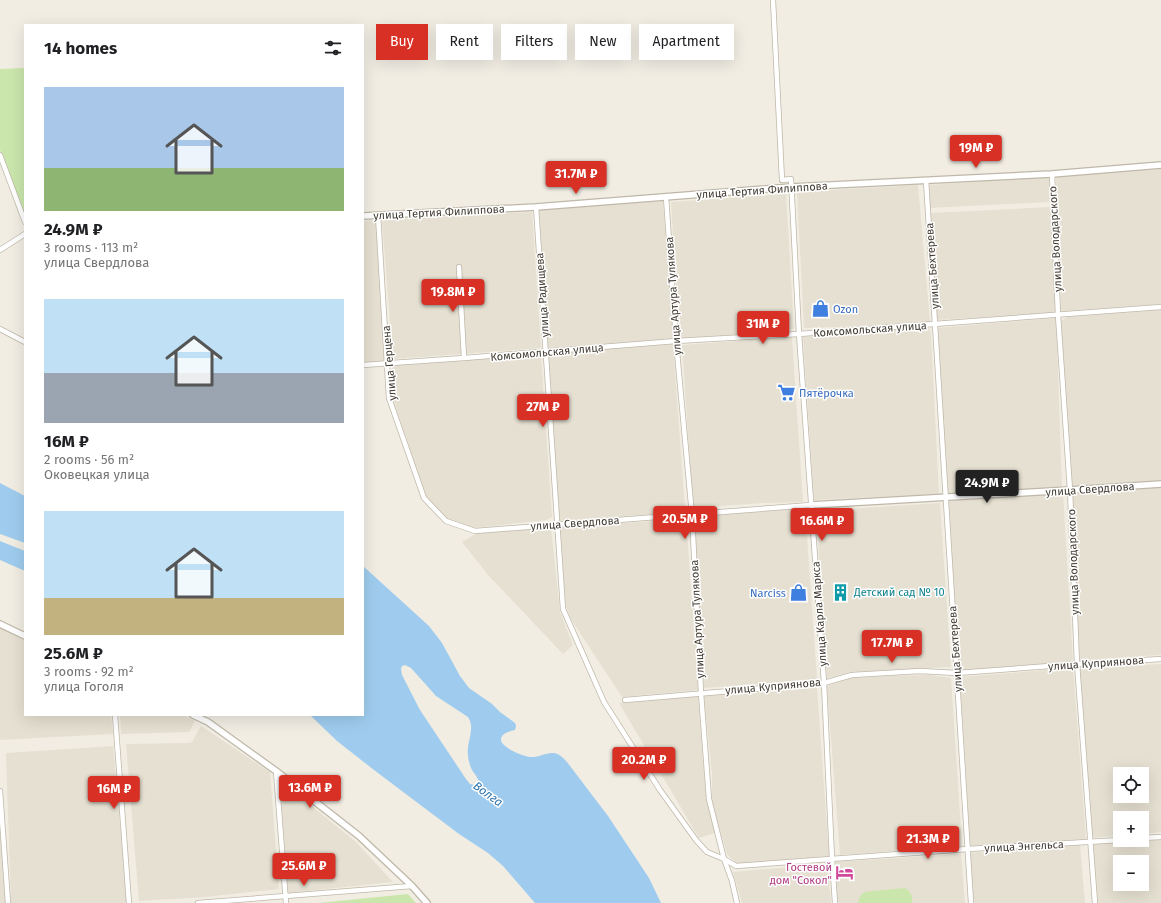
<!DOCTYPE html>
<meta charset="utf-8">
<style>
body{margin:0;font-family:"Fira Sans",sans-serif;background:#f6f6f6;color:#202124;height:100vh;display:flex;flex-direction:column;font-size:15px;white-space:nowrap}
*{box-sizing:border-box;margin:0}
p{font-size:13px;color:#757577}
.icon{flex:none;width:22px;height:22px;fill:none;stroke:currentColor;stroke-width:2;stroke-linecap:round;stroke-linejoin:round}
.map{position:relative;flex:1;overflow:hidden}
.sheet{position:absolute;left:24px;top:24px;width:340px;height:692px;display:flex;flex-direction:column;background:#fff;border-radius:0px;box-shadow:0 4px 16px #0002}
.sheet>*{flex:none}
.guide{position:absolute;left:376px;top:24px;width:380px;height:36px;display:flex;gap:8px}
.buttons{position:absolute;left:1113px;top:767px;display:grid;gap:8px}
.buttons a{display:grid;place-items:center;width:36px;height:36px;border-radius:0px;background:#fff;box-shadow:0 4px 16px #0002;font-size:20px}
.price{position:absolute;translate:-50% -34px;padding:0 9px;border-radius:4px;background:#d93025;color:#fff;font-size:13px;line-height:26px;filter:drop-shadow(0 1px 2px #0008)}
.price::after{content:'';position:absolute;left:50%;top:24px;width:12px;height:9px;margin-left:-6px;background:inherit;clip-path:polygon(0 0,100% 0,50% 100%)}
.price.active{background:#222;color:#fff}
ul{padding:0;list-style:none}
li{display:grid;align-content:center;gap:8px;height:212px;padding:0 20px}
li span{display:grid;place-items:center;height:124px;border-radius:0px;color:#555}
li>.icon{margin-inline-start:auto}
span .icon{width:72px;height:72px;fill:#fffc;stroke-width:1}
li b{font-size:17px}
h2{display:flex;justify-content:space-between;align-items:center;height:48px;padding:0 20px;font-size:17px}
.tag{padding:0 14px;border-radius:0px;background:#fff;box-shadow:0 4px 16px #0002;font-size:14px;line-height:36px}
.tag.active{background:#d93025;color:#fff}
.map>svg:first-child{display:block}
</style>
<div class="map">
<svg width="1161" height="903" viewBox="0 0 1161 903">
<rect width="100%" height="100%" fill="#f1ede3"/>
<g fill="#e5e0d1" fill-rule="evenodd">
<path d="M1161,169v135l-96,7 -4,-1 -5,-134z"/>
<path d="M1049,177l1,25 -121,6 -1,-23z"/>
<path d="M918,185l12,137 -91,5 -35,1 -7,-136z"/>
<path d="M786,194l8,135 -40,5 -75,4 -8,-136z"/>
<path d="M663,201l10,138 -125,9 -9,-138z"/>
<path d="M1051,207l5,106 -120,7 -6,-107z"/>
<path d="M532,212l9,136 -148,11 -11,-139z"/>
<path d="M376,220l9,139 -2,3 -20,1v-142z"/>
<path d="M1161,310v170l-91,6 -9,-165 6,-4z"/>
<path d="M1056,318l6,169 -115,8 -11,-167z"/>
<path d="M924,327l6,2 1,8 8,157 -125,6 -11,-163z"/>
<path d="M792,337l11,165 -40,1 -70,5 -11,-163z"/>
<path d="M673,344l12,166 -3,2 -125,9 -9,-163 4,-5z"/>
<path d="M541,355l11,162 -6,3 -74,8 -26,-8 -20,-24 -33,-97 -1,-34z"/>
<path d="M1161,486v169l-81,5 -9,-167z"/>
<path d="M1063,492l10,170 -114,9 -11,-170z"/>
<path d="M940,503l11,164 -101,5 -23,6 -11,-167z"/>
<path d="M805,508l12,171 -113,9 -12,-171z"/>
<path d="M686,519l12,171 -76,7 -51,-78 -5,-13 -8,-79z"/>
<path d="M551,528l9,84 13,33 -10,9 -75,-79 -26,-33 15,-9z"/>
<path d="M0,628l25,12v75h86l2,19 -113,6z"/>
<path d="M1161,664v168l-19,2v-16h-22v17l-28,3 -12,-169zM1120,774h22v22h-22z"/>
<path d="M1073,668l13,171 -116,7 -10,-169z"/>
<path d="M929,675l22,3 11,168 -122,9 -13,-169 26,-8 34,-2z"/>
<path d="M817,688l12,168 -92,8 -10,-10 -15,-52v-28l-8,-78z"/>
<path d="M698,696l7,89 10,48 -16,5 -80,-135z"/>
<path d="M120,715h63l12,6 -6,11 -68,2z"/>
<path d="M201,726l69,46 9,117 -74,8 -66,4 -13,-157 62,-1 4,-1z"/>
<path d="M113,746l14,157h-116l-5,-150z"/>
<path d="M286,785l70,57 37,40 -105,11 -8,-106z"/>
<path d="M0,828l6,75h-6z"/>
<path d="M1161,840v63h-63l-5,-59zM1120,862h22v22h-22z"/>
<path d="M1080,845l5,58h-115l-3,-50z"/>
<path d="M961,854l4,49h-128l-4,-41z"/>
<path d="M827,864l4,39h-89l-9,-31z"/>
</g>
<g fill="#cae6ac">
<path d="M25,68v155l-25,-73v-81z"/>
<path d="M905,888c6,4 8,8 7,15h-54l2,-7 5,-4z"/>
<path d="M408,894l8,9h-98z"/>
</g>
<g fill="#9fccee" fill-rule="evenodd">
<path d="M0,483l25,13v47l-25,-9z"/>
<path d="M0,541l25,10v20l-25,-11z"/>
<path d="M363,566l66,60 13,17 18,33 9,12 23,16 8,8 15,11 1,3 -1,4c-4,1 -9,2 -12,5 -10,10 19,21 27,22 8,1 16,-5 24,-4 6,1 9,5 13,9l41,54 41,62 12,25h-126l-32,-37 -15,-13 -29,-19 -85,-64 -37,-29 -27,-26h53zM405,665l6,3 25,28 32,21c8,12 -2,25 0,38 0,4 2,11 4,15 3,5 7,8 7,14l-1,2 -8,-2 -4,-5 -46,-69 -18,-35 -1,-6 1,-3z"/>
</g>
<g fill="none" stroke-linecap="round" stroke-linejoin="round">
<defs>
<g id="minor">
<path d="M773,0l9,180 9,-1 8,155 25,349 8,176 3,44"/>
<path d="M0,155l25,67"/>
<path d="M1052,174l6,141 12,175 7,174 18,239"/>
<path d="M926,180l45,723"/>
<path d="M666,197l10,144 16,174 9,178 8,106 15,60 12,7 232,-17 152,-9"/>
<path d="M536,207l27,402 41,93 56,88 36,50 11,12 17,7 8,22 5,22"/>
<path d="M378,215l11,183 35,100 22,23 29,10 336,-26"/>
<path d="M0,250l25,-16"/>
<path d="M459,267l5,91"/>
<path d="M0,329l25,13"/>
<path d="M363,365l101,-7 212,-17 123,-7 362,-27"/>
<path d="M625,700l199,-17 28,-8 68,-4 37,2 120,-9 84,-5"/>
<path d="M115,715l14,188"/>
<path d="M276,771l10,132"/>
<path d="M0,791l8,112"/>
<path d="M1142,838l19,-1"/>
<path d="M198,903l214,-17"/>
</g>
<g id="tertiary">
<path d="M363,216l173,-9 255,-20 261,-13 109,-9"/>
<path d="M811,505l259,-15 91,-6"/>
<path d="M0,624l25,12"/>
<path d="M193,715l15,7 68,49 83,65 53,50 15,17"/>
</g>
</defs>
<use href="#minor" stroke="#bfb8a9" stroke-width="6"/>
<use href="#tertiary" stroke="#bfb8a9" stroke-width="8"/>
<use href="#minor" stroke="#fff" stroke-width="4.5"/>
<use href="#tertiary" stroke="#fff" stroke-width="5.5"/>
</g>
<defs>
<symbol id="shop-bare" viewBox="-9 -9 18 18"><path d="M-5-2.5h2.3a2.7 3.5 0 0 1 5.4 0H5L5.5 6h-11ZM-1.5-2.5h3a1.5 2.3 0 0 0-3 0Z" fill="#3f7fe0" stroke="#fff" stroke-width="2.5" paint-order="stroke"/></symbol>
<symbol id="supermarket-bare" viewBox="-9 -9 18 18"><path d="M-6-5.5h2.5l.6 2H6L4.5 2H-2.5L-4.4-4H-6ZM-1.5 3.2a1.3 1.3 0 1 0 .1 0ZM3 3.2a1.3 1.3 0 1 0 .1 0Z" fill="#3f7fe0" stroke="#fff" stroke-width="2.5" paint-order="stroke"/></symbol>
<symbol id="building-bare" viewBox="-9 -9 18 18"><path d="M-4-6H4V6H1V3H-1V6H-4ZM-2.5-4.3h1.7v1.8h-1.7ZM.8-4.3h1.7v1.8H.8ZM-2.5-1h1.7V.8h-1.7ZM.8-1h1.7V.8H.8Z" fill="#0f9aa8" stroke="#fff" stroke-width="2.5" paint-order="stroke"/></symbol>
<symbol id="hotel-bare" viewBox="-9 -9 18 18"><path d="M-6-4.5h1.5V1H6V5H4.5V3h-9V5H-6ZM-4 0a1.8 1.8 0 1 1 3.6 0ZM.5 0V-2.5h3Q6-2.5 6 0Z" fill="#d1479c" stroke="#fff" stroke-width="2.5" paint-order="stroke"/></symbol>
</defs>
<g fill-rule="evenodd">
<use href="#shop-bare" x="808" y="296" width="25" height="25"/>
<use href="#supermarket-bare" x="774" y="380" width="25" height="25"/>
<use href="#building-bare" x="828" y="580" width="25" height="25"/>
<use href="#shop-bare" x="786" y="580" width="25" height="25"/>
<use href="#hotel-bare" x="832" y="860" width="25" height="25"/>
</g>
<g text-anchor="middle" stroke-width="3" stroke-linejoin="round" paint-order="stroke">
<g font-size="11" fill="#433d34" stroke="#fff">
<text transform="translate(762 190) rotate(-4)" y="4">улица Тертия Филиппова</text>
<text transform="translate(439 212) rotate(-3)" y="4">улица Тертия Филиппова</text>
<text transform="translate(1055 239) rotate(-93)" y="4">улица Володарского</text>
<text transform="translate(932 266) rotate(-94)" y="4">улица Бехтерева</text>
<text transform="translate(542 295) rotate(-94)" y="4">улица Радищева</text>
<text transform="translate(673 296) rotate(-94)" y="4">улица Артура Тулякова</text>
<text transform="translate(870 329) rotate(-4)" y="4">Комсомольская улица</text>
<text transform="translate(547 352) rotate(-5)" y="4">Комсомольская улица</text>
<text transform="translate(389 363) rotate(-95)" y="4">улица Герцена</text>
<text transform="translate(1090 489) rotate(-4)" y="4">улица Свердлова</text>
<text transform="translate(575 523) rotate(-4)" y="4">улица Свердлова</text>
<text transform="translate(1073 562) rotate(-92)" y="4">улица Володарского</text>
<text transform="translate(819 614) rotate(-94)" y="4">улица Карла Маркса</text>
<text transform="translate(697 619) rotate(-93)" y="4">улица Артура Тулякова</text>
<text transform="translate(955 649) rotate(-94)" y="4">улица Бехтерева</text>
<text transform="translate(1096 663) rotate(-4)" y="4">улица Куприянова</text>
<text transform="translate(773 686) rotate(-5)" y="4">улица Куприянова</text>
<text transform="translate(1024 846) rotate(-3)" y="4">улица Энгельса</text>
</g>
<g font-size="11" fill="#366cbe" stroke="#fff" text-anchor="start">
<text x="833" y="313">Ozon</text>
<text x="799" y="397">Пятёрочка</text>
<text x="786" y="597" text-anchor="end">Narciss</text>
</g>
<g font-size="11" fill="#0d838f" stroke="#fff" text-anchor="start">
<text x="854" y="596">Детский сад № 10</text>
</g>
<g font-size="11" fill="#b23c85" stroke="#fff" text-anchor="end">
<text x="832" y="871">Гостевой<tspan x="832" dy="13">дом "Сокол"</tspan></text>
</g>
<g font-size="12" font-style="italic" fill="#2f74ac" stroke="#fff">
<text transform="translate(488 794) rotate(36)" y="4">Волга</text>
</g>
</g>
</svg>
<div class="buttons">
<a><svg class="icon" aria-label="locate" viewBox="0 0 24 24"><circle cx="12" cy="12" r="6"/><path d="M12 2v4M12 18v4M2 12h4M18 12h4"/></svg></a>
<a>+</a>
<a>−</a>
</div>
<b class="price" style="left:976px;top:169px">19M ₽</b>
<b class="price" style="left:576px;top:195px">31.7M ₽</b>
<b class="price" style="left:453px;top:313px">19.8M ₽</b>
<b class="price" style="left:763px;top:345px">31M ₽</b>
<b class="price" style="left:543px;top:428px">27M ₽</b>
<b class="price active" style="left:987px;top:504px">24.9M ₽</b>
<b class="price" style="left:685px;top:540px">20.5M ₽</b>
<b class="price" style="left:822px;top:542px">16.6M ₽</b>
<b class="price" style="left:892px;top:664px">17.7M ₽</b>
<b class="price" style="left:644px;top:781px">20.2M ₽</b>
<b class="price" style="left:310px;top:809px">13.6M ₽</b>
<b class="price" style="left:114px;top:810px">16M ₽</b>
<b class="price" style="left:928px;top:860px">21.3M ₽</b>
<b class="price" style="left:304px;top:887px">25.6M ₽</b>
<div class="guide">
<a class="tag active">Buy</a>
<a class="tag">Rent</a>
<a class="tag">Filters</a>
<a class="tag">New</a>
<a class="tag">Apartment</a>
</div>
<section class="sheet">
<h2>14 homes<svg class="icon" aria-label="filters" viewBox="0 0 24 24"><path d="M4 7h16M4 17h16"/><circle cx="9" cy="7" r="2"/><circle cx="15" cy="17" r="2"/></svg></h2>
<ul>
<li><span style="background:linear-gradient(#a9c7e8 65%,#8fb573 0)"><svg class="icon" aria-label="home" viewBox="0 0 24 24"><path d="M3 11l9-7 9 7M6 9v11h12V9"/></svg></span><div><b>24.9M ₽</b><p>3 rooms · 113 m²</p><p>улица Свердлова</p></div></li>
<li><span style="background:linear-gradient(#bfe0f5 60%,#9aa5b1 0)"><svg class="icon" aria-label="home" viewBox="0 0 24 24"><path d="M3 11l9-7 9 7M6 9v11h12V9"/></svg></span><div><b>16M ₽</b><p>2 rooms · 56 m²</p><p>Оковецкая улица</p></div></li>
<li><span style="background:linear-gradient(#bfe0f5 70%,#c2b280 0)"><svg class="icon" aria-label="home" viewBox="0 0 24 24"><path d="M3 11l9-7 9 7M6 9v11h12V9"/></svg></span><div><b>25.6M ₽</b><p>3 rooms · 92 m²</p><p>улица Гоголя</p></div></li>
</ul>
</section>
</div>
